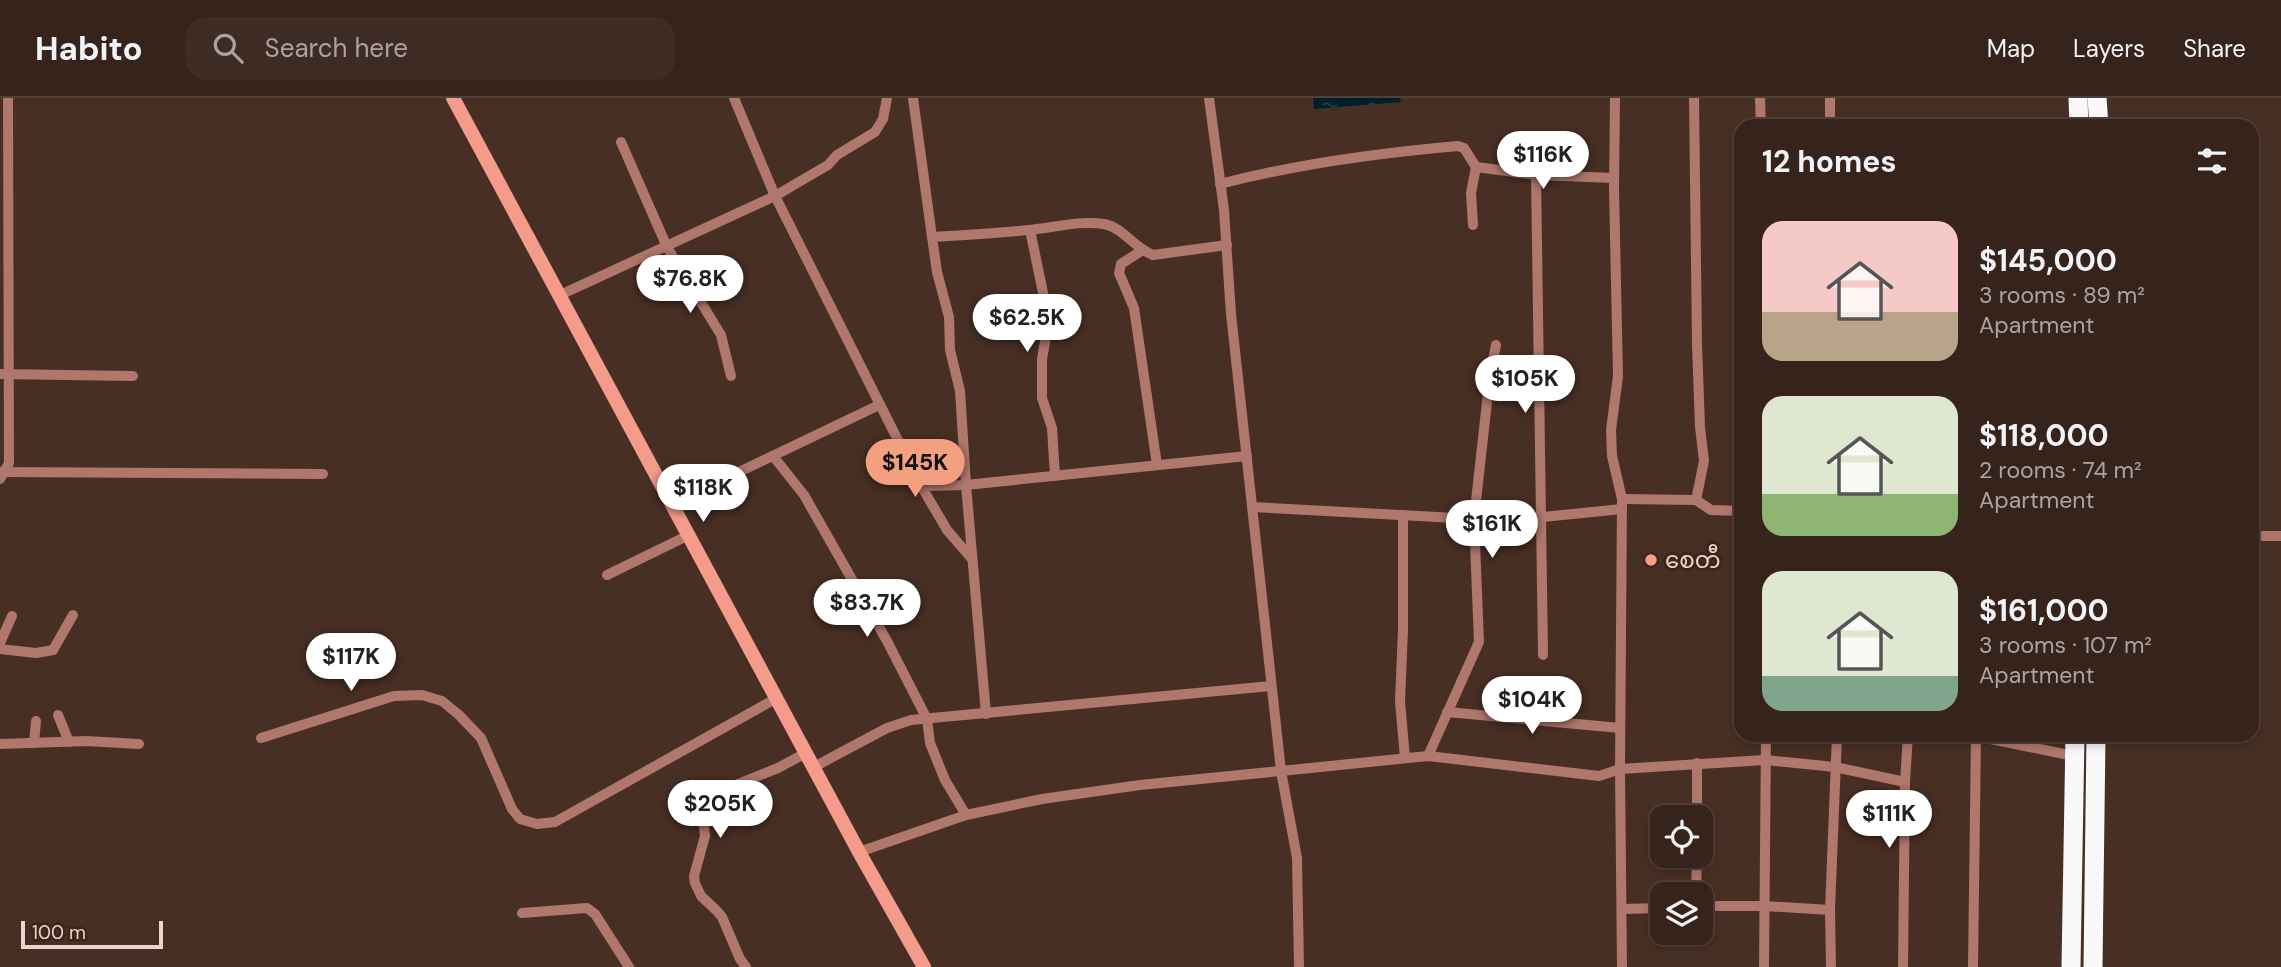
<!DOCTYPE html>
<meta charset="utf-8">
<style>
body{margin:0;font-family:"DM Sans","Noto Sans Myanmar",sans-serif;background:#3d2b24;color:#f1f3f6;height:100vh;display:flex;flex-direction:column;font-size:26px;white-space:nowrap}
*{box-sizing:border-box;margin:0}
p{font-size:23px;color:#aaa4a3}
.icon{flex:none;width:38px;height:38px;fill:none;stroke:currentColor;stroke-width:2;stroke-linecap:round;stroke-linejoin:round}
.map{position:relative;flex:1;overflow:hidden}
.panel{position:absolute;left:1734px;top:21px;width:525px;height:623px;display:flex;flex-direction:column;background:#36231b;border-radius:21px;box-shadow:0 4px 10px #0003,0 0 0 2px #50403a}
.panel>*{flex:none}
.controls{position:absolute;left:1650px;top:707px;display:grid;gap:14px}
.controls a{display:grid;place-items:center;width:63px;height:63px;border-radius:14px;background:#36231b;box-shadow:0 4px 10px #0003,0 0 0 2px #50403a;font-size:35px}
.scale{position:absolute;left:21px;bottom:18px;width:142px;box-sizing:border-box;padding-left:7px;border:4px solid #e6d6cf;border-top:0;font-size:19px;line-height:24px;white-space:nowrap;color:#e6d6cf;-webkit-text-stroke:5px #3d251a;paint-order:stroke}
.price{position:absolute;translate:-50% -60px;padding:0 16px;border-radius:24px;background:#fff;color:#222;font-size:23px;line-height:46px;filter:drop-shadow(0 2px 4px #0008)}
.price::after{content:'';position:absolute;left:50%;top:42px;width:21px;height:16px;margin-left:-10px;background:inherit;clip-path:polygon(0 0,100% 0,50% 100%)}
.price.on{background:#f2a080;color:#111}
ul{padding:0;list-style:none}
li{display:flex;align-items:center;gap:21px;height:175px;padding:0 28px}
li span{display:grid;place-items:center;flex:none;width:196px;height:140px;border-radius:21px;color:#555}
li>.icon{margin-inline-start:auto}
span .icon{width:84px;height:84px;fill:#fffc;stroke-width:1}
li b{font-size:30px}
h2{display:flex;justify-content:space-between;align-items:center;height:84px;padding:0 28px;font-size:30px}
header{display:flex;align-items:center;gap:42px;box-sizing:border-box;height:98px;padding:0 35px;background:#36231b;border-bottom:2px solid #50403a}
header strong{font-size:33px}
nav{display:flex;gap:38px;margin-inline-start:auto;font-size:24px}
.search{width:490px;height:63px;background:#3d2b24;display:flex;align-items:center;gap:18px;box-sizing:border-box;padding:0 24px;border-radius:21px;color:#aaa4a3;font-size:26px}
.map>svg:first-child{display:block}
</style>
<header>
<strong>Habito</strong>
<div class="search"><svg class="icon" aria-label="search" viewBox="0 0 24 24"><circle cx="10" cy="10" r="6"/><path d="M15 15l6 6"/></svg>Search here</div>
<nav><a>Map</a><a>Layers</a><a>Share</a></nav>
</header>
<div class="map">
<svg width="2281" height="869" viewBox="0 0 2281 869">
<defs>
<pattern id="water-ripples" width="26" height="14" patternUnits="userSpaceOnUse" patternTransform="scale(1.75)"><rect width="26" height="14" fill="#001f28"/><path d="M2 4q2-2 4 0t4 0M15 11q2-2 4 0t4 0" fill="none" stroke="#253f46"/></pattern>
</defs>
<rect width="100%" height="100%" fill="#482f24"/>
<path fill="url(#water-ripples)" d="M1313,0h87l1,4 -87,7z"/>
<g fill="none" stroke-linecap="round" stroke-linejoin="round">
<g stroke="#b0776d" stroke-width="10">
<path d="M734,0l41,98 145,288 7,2 39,-1 281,-29"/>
<path d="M913,0l19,139"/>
<path d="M1209,0l15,112 7,104 50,457 147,-15 171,20 21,-7 145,-9 70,7 70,15"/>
<path d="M1615,0l-1,91 4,187 -7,54 1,26 10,43 -2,270 2,198"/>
<path d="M1694,0l3,246 3,83 4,34 -8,39"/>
<path d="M1760,0l1,28"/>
<path d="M1830,0v28"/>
<path d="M621,44l46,105 54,88 10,41"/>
<path d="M1476,69l60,8 78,3"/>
<path d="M1536,77l7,480"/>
<path d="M1220,86c77,-20 158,-31 238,-38l6,2 12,19 -5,26 2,32"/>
<path d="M1030,132l17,82v19l-5,28v39l10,30 3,48"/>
<path d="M1141,153l-20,13 -2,9 15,35 23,157"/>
<path d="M560,197l215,-99 53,-31 9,-10 38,-23 8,-13 4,-21"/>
<path d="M0,276l133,2"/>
<path d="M773,358l31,39 83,146 40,78 3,24 15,37 21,35"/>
<path d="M0,374l323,2"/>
<path d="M0,381l9,-16 -1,-365"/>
<path d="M920,386l27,46 25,29"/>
<path d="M1622,401l74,1 15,10 30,1"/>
<path d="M672,406l207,-99"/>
<path d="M1252,409l222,12 69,-2 79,-8"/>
<path d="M1403,417v114l-3,73 5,56"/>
<path d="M2252,438h29"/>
<path d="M607,477l82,-40"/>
<path d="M0,545l12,-27"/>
<path d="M0,551l36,4 17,-3 20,-35"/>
<path d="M1447,614l173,16"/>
<path d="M986,616l-20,-229 -6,-94 -10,-41 -1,-33 -12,-45 -5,-35c33,-2 65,-4 97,-7 24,-2 50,-10 75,-6 20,4 30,24 49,31l74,-10"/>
<path d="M58,617l11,27"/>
<path d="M1971,637l103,21"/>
<path d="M261,640l133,-42 28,-1 20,6 17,14 22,23 31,71 8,10 17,5 18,-2 222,-124"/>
<path d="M34,645l2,-22"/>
<path d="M0,646l86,-3 53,3"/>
<path d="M1428,658l51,-114 -5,-123 16,-144 6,-30"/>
<path d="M814,669l73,-39 24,-8 360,-34"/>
<path d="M1697,719v-54"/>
<path d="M859,754l107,-37 76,-16 98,-14 141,-14 16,87 2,109"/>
<path d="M1696,796l1,-38"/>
<path d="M1701,808h64l65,4"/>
<path d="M1622,811l40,-1"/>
<path d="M522,815l65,-5 8,6 34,53"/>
<path d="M746,869l-6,-8 -18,-42 -5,-6 -16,-15 -6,-13 -1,-7 11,-40 -2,-18 5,-22 70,-28 28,-15"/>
<path d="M1764,869l2,-232"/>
<path d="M1831,869l-1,-57 7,-175"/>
<path d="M1903,869l2,-185 3,-47"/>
<path d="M1973,869l3,-232"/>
</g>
<path stroke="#f49b8b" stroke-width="14" d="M453,0l406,754 65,115"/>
<g stroke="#f9f9f9" stroke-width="19">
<path d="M2078,0l1,28"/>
<path d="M2097,0l2,28"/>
<path d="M2071,869l4,-232"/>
<path d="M2093,869l3,-232"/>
</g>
</g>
<circle fill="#f2a080" stroke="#3d251a" stroke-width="2.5" cx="1651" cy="462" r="7"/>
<g text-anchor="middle" stroke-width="6" stroke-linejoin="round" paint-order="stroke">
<g font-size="23" fill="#e6d6cf" stroke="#3d251a" text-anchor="start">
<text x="1665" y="470">စေတီ</text>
</g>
</g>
</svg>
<div class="controls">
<a><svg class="icon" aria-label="locate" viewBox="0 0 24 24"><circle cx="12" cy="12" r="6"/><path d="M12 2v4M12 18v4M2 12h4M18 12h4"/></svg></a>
<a><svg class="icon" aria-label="layers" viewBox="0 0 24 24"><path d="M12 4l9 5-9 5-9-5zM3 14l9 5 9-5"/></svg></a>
</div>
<div class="scale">100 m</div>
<b class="price" style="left:1543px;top:93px">$116K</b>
<b class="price" style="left:690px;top:217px">$76.8K</b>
<b class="price" style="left:1027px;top:256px">$62.5K</b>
<b class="price" style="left:1525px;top:317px">$105K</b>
<b class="price on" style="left:915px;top:401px">$145K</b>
<b class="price" style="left:703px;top:426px">$118K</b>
<b class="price" style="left:1492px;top:462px">$161K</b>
<b class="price" style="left:867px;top:541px">$83.7K</b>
<b class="price" style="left:351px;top:595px">$117K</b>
<b class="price" style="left:1532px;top:638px">$104K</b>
<b class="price" style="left:720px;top:742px">$205K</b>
<b class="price" style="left:1889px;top:752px">$111K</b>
<section class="panel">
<h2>12 homes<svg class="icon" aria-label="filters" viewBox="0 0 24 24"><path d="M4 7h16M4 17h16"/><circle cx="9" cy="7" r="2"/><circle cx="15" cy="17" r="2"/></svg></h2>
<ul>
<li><span style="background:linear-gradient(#f6c9c9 65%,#b9a48a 0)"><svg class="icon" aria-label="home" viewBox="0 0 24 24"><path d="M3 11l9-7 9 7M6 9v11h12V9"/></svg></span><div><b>$145,000</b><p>3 rooms · 89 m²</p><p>Apartment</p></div></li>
<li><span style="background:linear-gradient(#dfe7d0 70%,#8fb573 0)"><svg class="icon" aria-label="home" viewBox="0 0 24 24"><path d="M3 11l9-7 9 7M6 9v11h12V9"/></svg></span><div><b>$118,000</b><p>2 rooms · 74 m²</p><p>Apartment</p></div></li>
<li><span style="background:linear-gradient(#dfe7d0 75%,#7fa58c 0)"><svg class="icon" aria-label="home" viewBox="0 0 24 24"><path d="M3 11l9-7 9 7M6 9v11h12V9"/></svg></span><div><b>$161,000</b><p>3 rooms · 107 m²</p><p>Apartment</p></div></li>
</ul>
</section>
</div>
